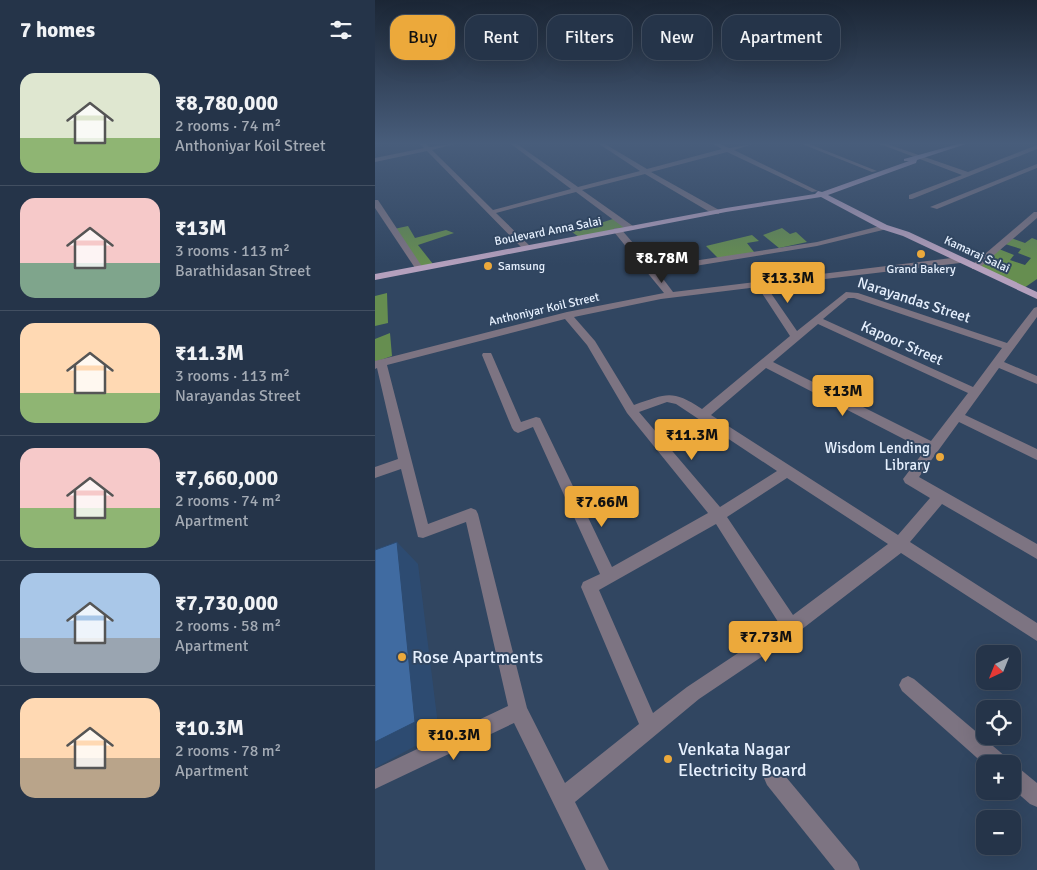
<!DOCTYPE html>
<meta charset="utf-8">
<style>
body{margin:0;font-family:Signika,sans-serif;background:#2d3c50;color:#f1f3f6;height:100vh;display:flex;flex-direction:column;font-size:19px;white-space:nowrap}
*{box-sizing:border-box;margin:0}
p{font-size:16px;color:#a3aab4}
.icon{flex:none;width:28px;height:28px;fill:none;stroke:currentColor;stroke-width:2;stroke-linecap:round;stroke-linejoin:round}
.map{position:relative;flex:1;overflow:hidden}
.drawer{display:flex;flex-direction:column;background:#253449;width:375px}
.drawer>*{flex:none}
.banner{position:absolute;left:15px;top:15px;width:475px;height:45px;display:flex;gap:10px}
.needle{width:32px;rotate:223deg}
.controls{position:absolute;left:601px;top:645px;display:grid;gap:10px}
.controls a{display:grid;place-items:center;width:45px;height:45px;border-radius:10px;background:#253449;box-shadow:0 5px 20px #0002,0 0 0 1px #424f61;font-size:25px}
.price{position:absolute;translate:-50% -42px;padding:0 11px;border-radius:5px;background:#eca93b;color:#111;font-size:16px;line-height:32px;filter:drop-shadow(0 1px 2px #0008)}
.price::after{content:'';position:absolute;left:50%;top:30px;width:15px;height:11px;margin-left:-8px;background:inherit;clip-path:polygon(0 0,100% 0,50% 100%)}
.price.selected{background:#222;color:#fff}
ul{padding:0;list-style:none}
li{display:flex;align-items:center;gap:15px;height:125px;padding:0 20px}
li+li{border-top:1px solid #424f61}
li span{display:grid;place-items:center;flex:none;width:140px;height:100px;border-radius:15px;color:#555}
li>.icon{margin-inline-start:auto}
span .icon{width:60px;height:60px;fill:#fffc;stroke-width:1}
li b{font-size:21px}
h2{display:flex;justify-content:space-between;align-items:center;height:60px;padding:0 20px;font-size:21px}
.chip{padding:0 18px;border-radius:15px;background:#253449;box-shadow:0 5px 20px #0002,0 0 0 1px #424f61;font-size:18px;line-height:45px}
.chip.selected{background:#eca93b;color:#111}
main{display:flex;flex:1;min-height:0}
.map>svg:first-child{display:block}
</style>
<main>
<section class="drawer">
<h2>7 homes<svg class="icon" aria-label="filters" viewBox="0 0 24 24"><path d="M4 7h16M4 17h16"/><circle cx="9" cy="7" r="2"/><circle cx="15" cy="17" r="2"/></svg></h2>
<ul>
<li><span style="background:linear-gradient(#dfe7d0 65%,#8fb573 0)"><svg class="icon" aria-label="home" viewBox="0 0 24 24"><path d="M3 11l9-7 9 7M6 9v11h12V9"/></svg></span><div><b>₹8,780,000</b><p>2 rooms · 74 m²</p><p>Anthoniyar Koil Street</p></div></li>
<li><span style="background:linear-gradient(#f6c9c9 65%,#7fa58c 0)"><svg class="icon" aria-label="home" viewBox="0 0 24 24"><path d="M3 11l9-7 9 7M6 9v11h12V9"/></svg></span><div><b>₹13M</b><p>3 rooms · 113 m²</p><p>Barathidasan Street</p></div></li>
<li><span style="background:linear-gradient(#ffd9b3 70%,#8fb573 0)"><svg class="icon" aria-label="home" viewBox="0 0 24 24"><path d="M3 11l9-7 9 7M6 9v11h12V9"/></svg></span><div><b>₹11.3M</b><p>3 rooms · 113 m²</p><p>Narayandas Street</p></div></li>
<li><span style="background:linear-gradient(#f6c9c9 60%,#8fb573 0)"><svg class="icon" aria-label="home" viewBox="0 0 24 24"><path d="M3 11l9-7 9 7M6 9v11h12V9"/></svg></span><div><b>₹7,660,000</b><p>2 rooms · 74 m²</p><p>Apartment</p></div></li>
<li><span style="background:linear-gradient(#a9c7e8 65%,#9aa5b1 0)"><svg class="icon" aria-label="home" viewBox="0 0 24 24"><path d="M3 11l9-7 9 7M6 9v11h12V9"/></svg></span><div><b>₹7,730,000</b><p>2 rooms · 58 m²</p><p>Apartment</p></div></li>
<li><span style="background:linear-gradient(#ffd9b3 60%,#b9a48a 0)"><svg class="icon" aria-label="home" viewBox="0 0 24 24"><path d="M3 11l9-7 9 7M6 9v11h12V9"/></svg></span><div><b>₹10.3M</b><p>2 rooms · 78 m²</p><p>Apartment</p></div></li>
</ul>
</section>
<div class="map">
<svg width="662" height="870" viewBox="0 0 662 870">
<rect width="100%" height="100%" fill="#314661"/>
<g fill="#668e50">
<path d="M241,218l13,10 -50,9 -7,-5z"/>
<path d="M33,226l7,12 31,-8 8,3 -36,12 15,19 -13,3 -26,-38z"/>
<path d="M407,228l8,6 6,-2 11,10 -28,6 -16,-13z"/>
<path d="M377,235l7,6 -12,2 7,9 -35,7 -13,-13z"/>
<path d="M636,238l14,5 7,-5 5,2v39l-13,9 -45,-21 20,-18 15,6 -4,5 15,5 6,-7 -13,-5 3,-4 -16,-5z"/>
<path d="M12,293l1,30 -13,3v-30z"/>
<path d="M15,333l2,23 -17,6v-23z"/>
</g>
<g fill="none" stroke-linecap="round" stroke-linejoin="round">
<g fill="#7d7482" fill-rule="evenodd">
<path d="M45,144h6l3,3 25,-3 -22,6 61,60 78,-21 -60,-45h6l61,43 62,-16 -41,-27h6l42,25 75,-20 -9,-5h7l9,4 24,-4 -19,6 84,41 -6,1 -85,-40 -76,20 68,38v4h-6l-68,-40 -63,16 51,36v4h-6l-51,-38 -80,21 34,33 1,2 -4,2h-3l-97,-99 -52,11v-4l49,-10z"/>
<path d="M427,144h7l68,27 -5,1z"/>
<path d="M505,144h7l81,28 69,-27v4l-125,50h-3v-4l53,-20z"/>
<path d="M662,164v4l-100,41 -7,-2z"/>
<path d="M0,200h3l45,68 -1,2 -7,-2 -40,-60z"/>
<path d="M659,212h3v6l-59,51h-6v-4z"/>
<path d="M509,225h3v4l-70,17 -159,26 15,20 287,-35 4,3 -4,3 -194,23 31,45 49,-39 12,1 149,50 27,-35 3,-1v10l-33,45 33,14v8l-38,-16 -34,47 72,34v11l-78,-38 -40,55 118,67v15l-95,-55 -32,38 127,81v18l-136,-88 -104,80 -98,66 -124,103 34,68h-23l-72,-147 -139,66v-20l133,-63 -42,-184 -43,16 -5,-1 -17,-68 -26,9v-11l23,-8 -21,-91 -2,1v-8l192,-49 97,-19 -50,-61v-4h6l34,39 163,-25zM383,287l32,49 -88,73c-31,-20 -35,-15 -68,-4l-39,-64 -21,-24 87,-18zM473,298h6l148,50 -29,39 -150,-68zM190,319l22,26 40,68 81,100 -96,54 -72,-149 -4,-1 -15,5 -29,-67 -1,-2h-8l-1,2 30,73 2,3 4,2 15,-6 67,147 -17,8 -2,5 58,137 -74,59 -38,-75 -49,-194 -2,-4 -5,-2 -43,16 -41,-159zM443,324l150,69 -37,48 -158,-79zM391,368l159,82 -22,29 2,4 25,15 -32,37 -187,-120zM292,402l9,2 101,67 -57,36 -81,-95zM412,478l101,66 -95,71 -66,-98zM341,524l64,101 -93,62 -34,26 -54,-123z"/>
<path d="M533,676l6,3 92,78 3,7 -24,1 -83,-74 -3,-6 3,-6z"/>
<path d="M638,766l7,3 17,14v24l-7,-3 -17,-15z"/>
<path d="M399,768l7,3 76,91 3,8h-25l-68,-85 -3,-7 3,-7z"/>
</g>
<path fill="#b4a0bd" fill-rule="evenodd" d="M583,144h8l-49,16 -1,3 -88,32 59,30 22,7 128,60v7l-134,-63 -22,-7 -60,-32 -95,15 -351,68v-6l351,-66 89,-14 3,-3 4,1 87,-31h-5v-2z"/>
</g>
<path fill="#2d4b71" d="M22,542l21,22 21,169 -64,35v-26z"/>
<path fill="#406ba1" stroke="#2d4b71" d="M22,542l18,180 -40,20v-192z"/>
<linearGradient id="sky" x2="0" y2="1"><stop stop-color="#1b2635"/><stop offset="0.54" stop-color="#485d7b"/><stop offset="1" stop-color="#485d7b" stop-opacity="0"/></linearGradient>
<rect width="662" height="265" fill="url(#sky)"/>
<g fill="#eca93b" stroke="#314661" stroke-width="2">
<circle cx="546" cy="254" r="5"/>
<circle cx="113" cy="266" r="5"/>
<circle cx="565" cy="457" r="5"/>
<circle cx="27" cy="657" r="5"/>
<circle cx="293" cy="759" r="5"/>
</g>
<g text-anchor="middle" stroke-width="4" stroke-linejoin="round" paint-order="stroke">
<g font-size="12" fill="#e6f0fe" stroke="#314661">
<text transform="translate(173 231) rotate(-11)" y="4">Boulevard Anna Salai</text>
<text transform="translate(602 254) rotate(25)" y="4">Kamaraj Salai</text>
<text transform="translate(169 309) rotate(-13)" y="4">Anthoniyar Koil Street</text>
</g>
<g font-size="12" fill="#e6f0fe" stroke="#314661" text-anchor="start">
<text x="123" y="270">Samsung</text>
<text x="546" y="273" text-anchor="middle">Grand Bakery</text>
</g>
<g font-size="15" fill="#e6f0fe" stroke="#314661">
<text transform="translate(539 300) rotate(18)" y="5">Narayandas Street</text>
<text transform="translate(527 343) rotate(24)" y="5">Kapoor Street</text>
</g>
<g font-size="15" fill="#e6f0fe" stroke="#314661" text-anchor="end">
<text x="555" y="453">Wisdom Lending<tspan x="555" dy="17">Library</tspan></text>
</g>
<g font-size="18" fill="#e6f0fe" stroke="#314661" text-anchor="start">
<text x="37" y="663">Rose Apartments</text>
<text x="303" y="755">Venkata Nagar<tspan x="303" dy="21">Electricity Board</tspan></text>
</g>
</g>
</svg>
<div class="controls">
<a><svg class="needle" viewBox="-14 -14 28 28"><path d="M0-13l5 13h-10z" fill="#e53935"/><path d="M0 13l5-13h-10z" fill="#a3aab4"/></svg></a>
<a><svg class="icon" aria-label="locate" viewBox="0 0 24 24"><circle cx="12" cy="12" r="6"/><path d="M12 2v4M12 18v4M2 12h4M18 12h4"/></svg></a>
<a>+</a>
<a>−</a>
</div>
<b class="price selected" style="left:287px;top:284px">₹8.78M</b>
<b class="price" style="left:413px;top:304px">₹13.3M</b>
<b class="price" style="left:468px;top:417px">₹13M</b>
<b class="price" style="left:317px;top:461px">₹11.3M</b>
<b class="price" style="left:227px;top:528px">₹7.66M</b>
<b class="price" style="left:391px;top:663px">₹7.73M</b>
<b class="price" style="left:79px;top:761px">₹10.3M</b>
<div class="banner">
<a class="chip selected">Buy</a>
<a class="chip">Rent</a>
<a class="chip">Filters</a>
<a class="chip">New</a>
<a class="chip">Apartment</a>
</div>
</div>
</main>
